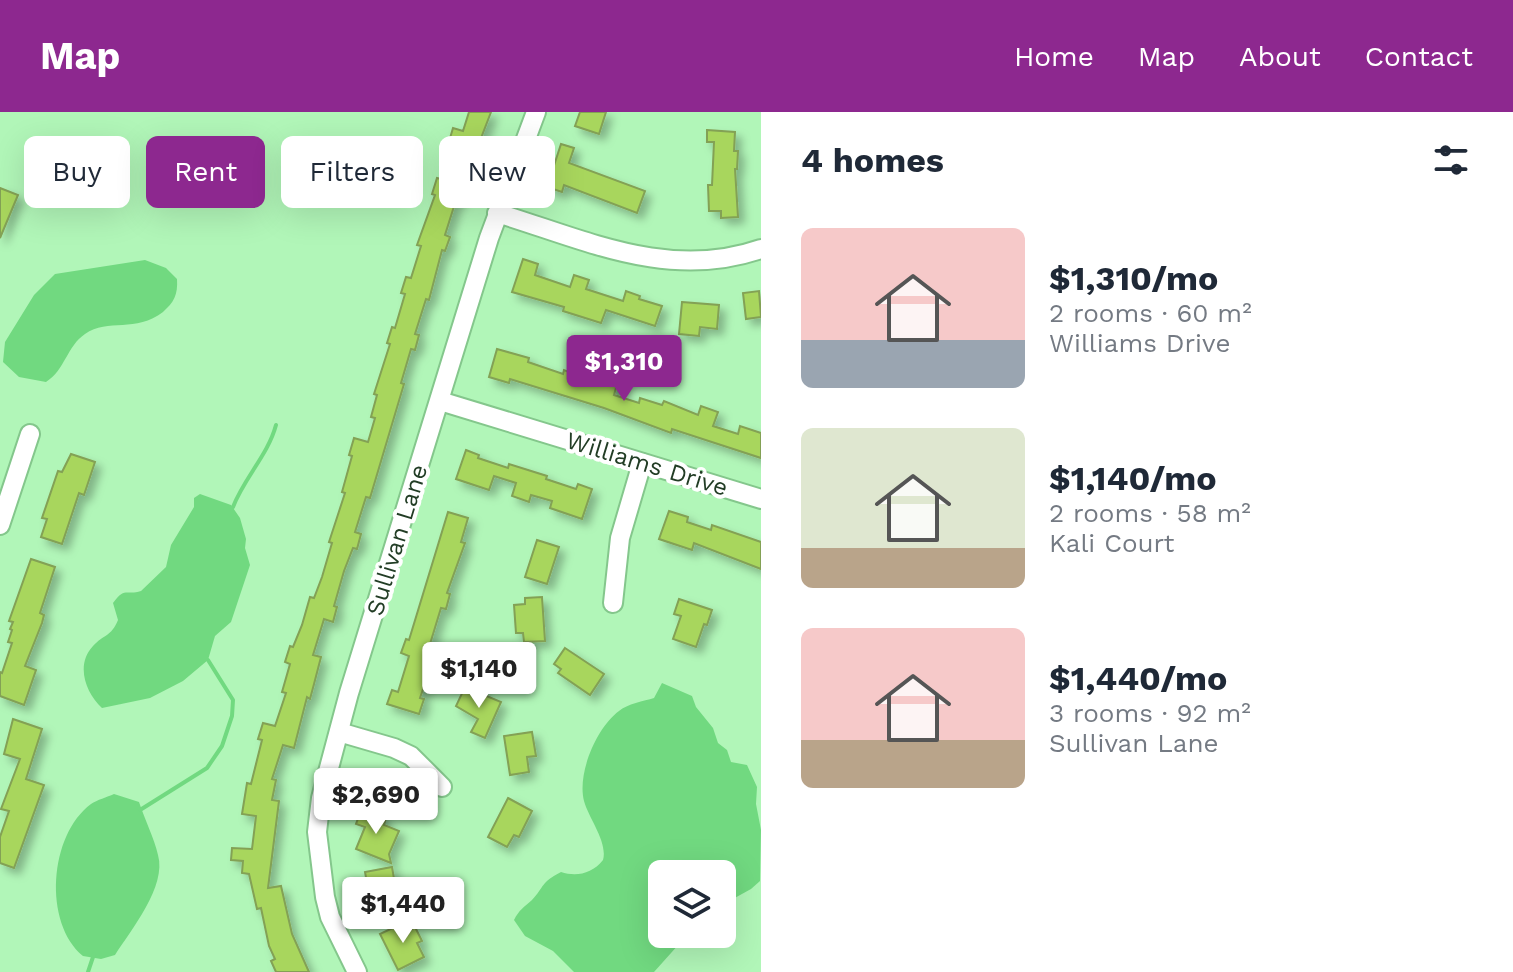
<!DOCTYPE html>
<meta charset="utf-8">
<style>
body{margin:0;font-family:"Work Sans",sans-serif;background:#f6f6f7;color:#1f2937;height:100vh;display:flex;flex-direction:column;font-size:30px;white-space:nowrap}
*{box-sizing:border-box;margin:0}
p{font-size:26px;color:#747a83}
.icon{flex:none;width:44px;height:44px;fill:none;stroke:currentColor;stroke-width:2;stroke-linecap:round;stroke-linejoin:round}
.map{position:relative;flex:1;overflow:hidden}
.sheet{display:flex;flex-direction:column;background:#fff;width:752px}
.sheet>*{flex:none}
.hud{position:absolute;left:24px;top:24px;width:616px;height:72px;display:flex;gap:16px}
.tools{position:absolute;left:648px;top:748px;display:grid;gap:16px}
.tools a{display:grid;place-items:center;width:88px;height:88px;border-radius:12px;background:#fff;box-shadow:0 8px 32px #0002;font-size:40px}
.price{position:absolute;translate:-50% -68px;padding:0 18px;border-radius:8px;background:#fff;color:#222;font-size:26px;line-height:52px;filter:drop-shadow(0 2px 4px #0008)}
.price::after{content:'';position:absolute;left:50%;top:48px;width:24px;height:18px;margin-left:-12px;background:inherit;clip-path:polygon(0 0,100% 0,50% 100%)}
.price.selected{background:#8d288f;color:#fff}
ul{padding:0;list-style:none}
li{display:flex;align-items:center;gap:24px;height:200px;padding:0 40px}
li span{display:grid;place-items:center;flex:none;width:224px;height:160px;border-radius:12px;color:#555}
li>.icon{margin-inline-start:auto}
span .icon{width:96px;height:96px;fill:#fffc;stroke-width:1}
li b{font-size:34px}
h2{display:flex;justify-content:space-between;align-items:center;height:96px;padding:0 40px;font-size:34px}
.pill{padding:0 28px;border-radius:12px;background:#fff;box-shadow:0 8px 32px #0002;font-size:28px;line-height:72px}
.pill.selected{background:#8d288f;color:#fff}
header{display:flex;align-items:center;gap:48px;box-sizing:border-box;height:112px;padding:0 40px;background:#8d288f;color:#fff}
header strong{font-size:38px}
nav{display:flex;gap:44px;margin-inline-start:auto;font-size:28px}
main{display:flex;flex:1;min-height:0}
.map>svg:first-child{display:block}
</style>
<header>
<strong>Map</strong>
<nav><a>Home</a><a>Map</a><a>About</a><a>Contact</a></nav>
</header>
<main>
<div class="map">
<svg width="761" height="860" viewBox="0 0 761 860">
<defs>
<filter id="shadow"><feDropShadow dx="6" dy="6" stdDeviation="4" flood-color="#0004"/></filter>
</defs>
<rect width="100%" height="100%" fill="#b1f6b8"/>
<g fill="#71d980">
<path d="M145,148l21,8 11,11c1,16 -3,23 -14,33 -27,21 -55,6 -78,22 -18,12 -20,36 -39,48l-27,-5 -16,-15 2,-20 29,-47 21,-21z"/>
<path d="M200,382l31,11 9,13 6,21 -1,9 5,17 -19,57 -16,14 -7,24 -25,21 -33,17 -48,10c-16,-15 -27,-43 -9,-62 11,-12 18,-9 25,-26l-5,-17c12,-17 14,-7 28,-12l25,-24 5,-22 23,-38v-9z"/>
<path d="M662,571l30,13 4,11 17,21 5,15 9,7 4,12 16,3 10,22 -1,17 5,26 -1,51 -9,8 -29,16v-31h-60v60h26l-34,38h-80l-21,-21 -28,-15 -11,-16c5,-10 10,-13 18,-20 13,-14 8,-17 29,-28 15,5 31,2 42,-12 5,-18 -14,-41 -19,-59 -7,-27 12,-73 35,-90 8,-7 25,-10 35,-13z"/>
<path d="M114,682l25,8c6,18 15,36 19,53 9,31 -27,75 -43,100l-14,4 -18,-3c-40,-33 -34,-121 8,-152 6,-4 16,-7 23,-10z"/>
</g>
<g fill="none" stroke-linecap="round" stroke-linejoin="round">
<g stroke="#71d980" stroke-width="4">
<path d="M233,395c11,-29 35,-52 43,-82"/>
<path d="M140,698l67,-42 15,-22 10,-30 1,-16 -25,-40"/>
<path d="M88,860l6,-18"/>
</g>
</g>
<g fill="#a8d65d" stroke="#83a155" stroke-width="2" filter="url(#shadow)">
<path d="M469,0h22l-15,39 -4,-1 -13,51 -3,-1 -11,35 5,2 -5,14 -3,-1 -13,50 -3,-1 -11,35 4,1 -4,15 -4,-1 -10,34 3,1 -34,114 -4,-1 -11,35 6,2 -4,15 -4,-1 -9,23 -10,35 3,1 -4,15 -9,-3 -11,36 8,2 -7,27 -4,15 -3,-2 -13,51 -11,-3 -11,34 4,1 -4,20 7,1 -11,87 13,-2 11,48 17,38h-33l-5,-11 4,-2 -6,-13 -8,-38 -4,1 -8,-35 -7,-1 1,-12 -12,-1 1,-12 20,1 4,-33 -14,-2 5,-31 4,1 11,-44 -4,-1 5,-16 12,3 11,-33 -4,-1 8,-28 -5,-2 5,-16 3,1 9,-22 8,-28 4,1 8,-21 10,-34 -3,-1 16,-49 -3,-1 10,-36 -3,-1 5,-17 14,4 7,-24 -4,-1 6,-22 -3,-1 16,-50 -3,-1 5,-16 3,1 10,-34 -4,-1 5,-16 5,1 10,-32 -4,-1 18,-50 -3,-1 5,-16 4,1 10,-33 -3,-1 5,-17 10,3z"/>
<path d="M580,0h26l-7,22 -24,-8z"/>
<path d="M707,18l28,2 -1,19h4l-1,18h-2l3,48 -17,1v-7h-12l-1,-26h4l2,-43h-7z"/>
<path d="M561,32l13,4 -5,15 76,28 -8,22 -73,-28 -2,7 -15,-5z"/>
<path d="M0,76l18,7 -18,43z"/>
<path d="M523,147l15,5 -3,11 35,12 4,-12 15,5 -3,9 37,12 3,-10 14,5 -1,3 23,7 -7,20 -49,-16 -5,13 -38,-12 1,-4 -52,-15z"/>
<path d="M759,179l2,26 -15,2 -3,-26z"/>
<path d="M682,190l37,3 -2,24 -17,-2 -1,9 -20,-2z"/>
<path d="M497,237l32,9 -1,4 35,12 1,-4 35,14 3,-9 16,5 -4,15 25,8 1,-5 22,7 2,-4 34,14 3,-9 17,6 -5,14 25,8 2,-8 21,7v25l-89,-29 -1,4 -67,-25 -94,-29 -1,4 -20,-6z"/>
<path d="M466,338l13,5 -1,3 30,10 1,-4 38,12 -1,3 30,10 2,-5 14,5 -10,30 -32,-11 2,-7 -21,-6 -2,7 -17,-6 4,-13 -22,-7 -5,14 -33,-11z"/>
<path d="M71,342l24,8 -11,33 -5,-2 -17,51 -21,-7 6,-18 -5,-1 16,-47 4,1z"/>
<path d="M669,399l19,6 -1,5 24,8 1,-5 49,17v27l-67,-26 -2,7 -33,-11z"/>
<path d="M448,400l20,6 -7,24 4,1 -18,50 3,1 -4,15 -5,-1 -11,36 4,1 -9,28 3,1 -8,24 4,1 -5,15 -32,-10 5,-14 6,2 11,-36 -8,-3 5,-14 3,1z"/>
<path d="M537,428l22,7 -12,37 -22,-7z"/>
<path d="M31,447l24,8 -15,46 4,2 -2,8 -17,43 11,4 -12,35 -24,-9v-24l2,1 10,-30 -4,-1 4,-12 -2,-1 3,-7 -4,-1z"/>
<path d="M542,485l3,44 -21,1 -1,-9h-7l-2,-28 11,-1v-6z"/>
<path d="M679,487l33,11 -5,15 -3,-1 -8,23 -23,-8 8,-23 -7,-2z"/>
<path d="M565,536l39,26 -14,21 -32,-22 3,-4 -7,-5z"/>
<path d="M465,575l36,15 -16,36 -14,-6 7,-13 -22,-13z"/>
<path d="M13,607l29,10 -16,50 18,6 -30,83 -14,-5v-26l9,-26 -8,-2 19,-50 -16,-5z"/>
<path d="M532,620l4,24 -9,1 2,15 -19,3 -6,-39z"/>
<path d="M508,686l24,13 -13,26 -5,-2 -7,12 -19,-10z"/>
<path d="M362,696l24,10 -2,7 15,6 -10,23 2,9 -35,-14 9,-22 -9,-3z"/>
<path d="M392,755l4,23 -10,2 2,14 -20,4 -3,-15 4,-1 -4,-22z"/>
<path d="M403,811l4,9 8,-5 7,14 -5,2 7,14 -26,13 -18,-36z"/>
</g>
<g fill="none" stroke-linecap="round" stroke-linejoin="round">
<defs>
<g id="minor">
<path d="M497,101c89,27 172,68 264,36"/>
<path d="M440,289l321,98"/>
<path d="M0,413l30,-91"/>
<path d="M613,491l7,-65 22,-75"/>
<path d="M339,620l55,16 17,8 31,31"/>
<path d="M357,860l-27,-55 -5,-20 -8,-65 4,-34 28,-105 140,-455 47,-126"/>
</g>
</defs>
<use href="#minor" stroke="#84c78c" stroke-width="22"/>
<use href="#minor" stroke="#fff" stroke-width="18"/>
</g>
<g text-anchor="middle" stroke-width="8" stroke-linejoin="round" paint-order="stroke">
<g font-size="24" fill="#223d25" stroke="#fff">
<text transform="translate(647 352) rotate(17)" y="8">Williams Drive</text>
<text transform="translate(397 428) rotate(-73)" y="8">Sullivan Lane</text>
</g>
</g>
</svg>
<div class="tools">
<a><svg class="icon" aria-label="layers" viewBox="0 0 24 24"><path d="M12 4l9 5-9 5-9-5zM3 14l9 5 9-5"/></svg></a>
</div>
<b class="price selected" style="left:624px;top:291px">$1,310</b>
<b class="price" style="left:479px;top:598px">$1,140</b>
<b class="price" style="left:376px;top:724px">$2,690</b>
<b class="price" style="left:403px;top:833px">$1,440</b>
<div class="hud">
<a class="pill">Buy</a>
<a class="pill selected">Rent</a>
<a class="pill">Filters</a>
<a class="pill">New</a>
</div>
</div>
<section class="sheet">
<h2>4 homes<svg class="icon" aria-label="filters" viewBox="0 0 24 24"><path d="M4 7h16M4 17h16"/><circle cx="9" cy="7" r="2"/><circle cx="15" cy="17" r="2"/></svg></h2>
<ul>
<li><span style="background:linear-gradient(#f6c9c9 70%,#9aa5b1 0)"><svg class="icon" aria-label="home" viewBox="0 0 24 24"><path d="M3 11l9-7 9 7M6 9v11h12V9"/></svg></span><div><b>$1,310/mo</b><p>2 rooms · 60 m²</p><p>Williams Drive</p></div></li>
<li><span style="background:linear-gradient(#dfe7d0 75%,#b9a48a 0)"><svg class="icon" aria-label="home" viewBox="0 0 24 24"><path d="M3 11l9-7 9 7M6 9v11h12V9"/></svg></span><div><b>$1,140/mo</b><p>2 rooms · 58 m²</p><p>Kali Court</p></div></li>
<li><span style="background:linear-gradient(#f6c9c9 70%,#b9a48a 0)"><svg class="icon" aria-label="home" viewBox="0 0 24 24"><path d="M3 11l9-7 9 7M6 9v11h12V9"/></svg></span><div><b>$1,440/mo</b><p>3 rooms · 92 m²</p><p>Sullivan Lane</p></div></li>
</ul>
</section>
</main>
